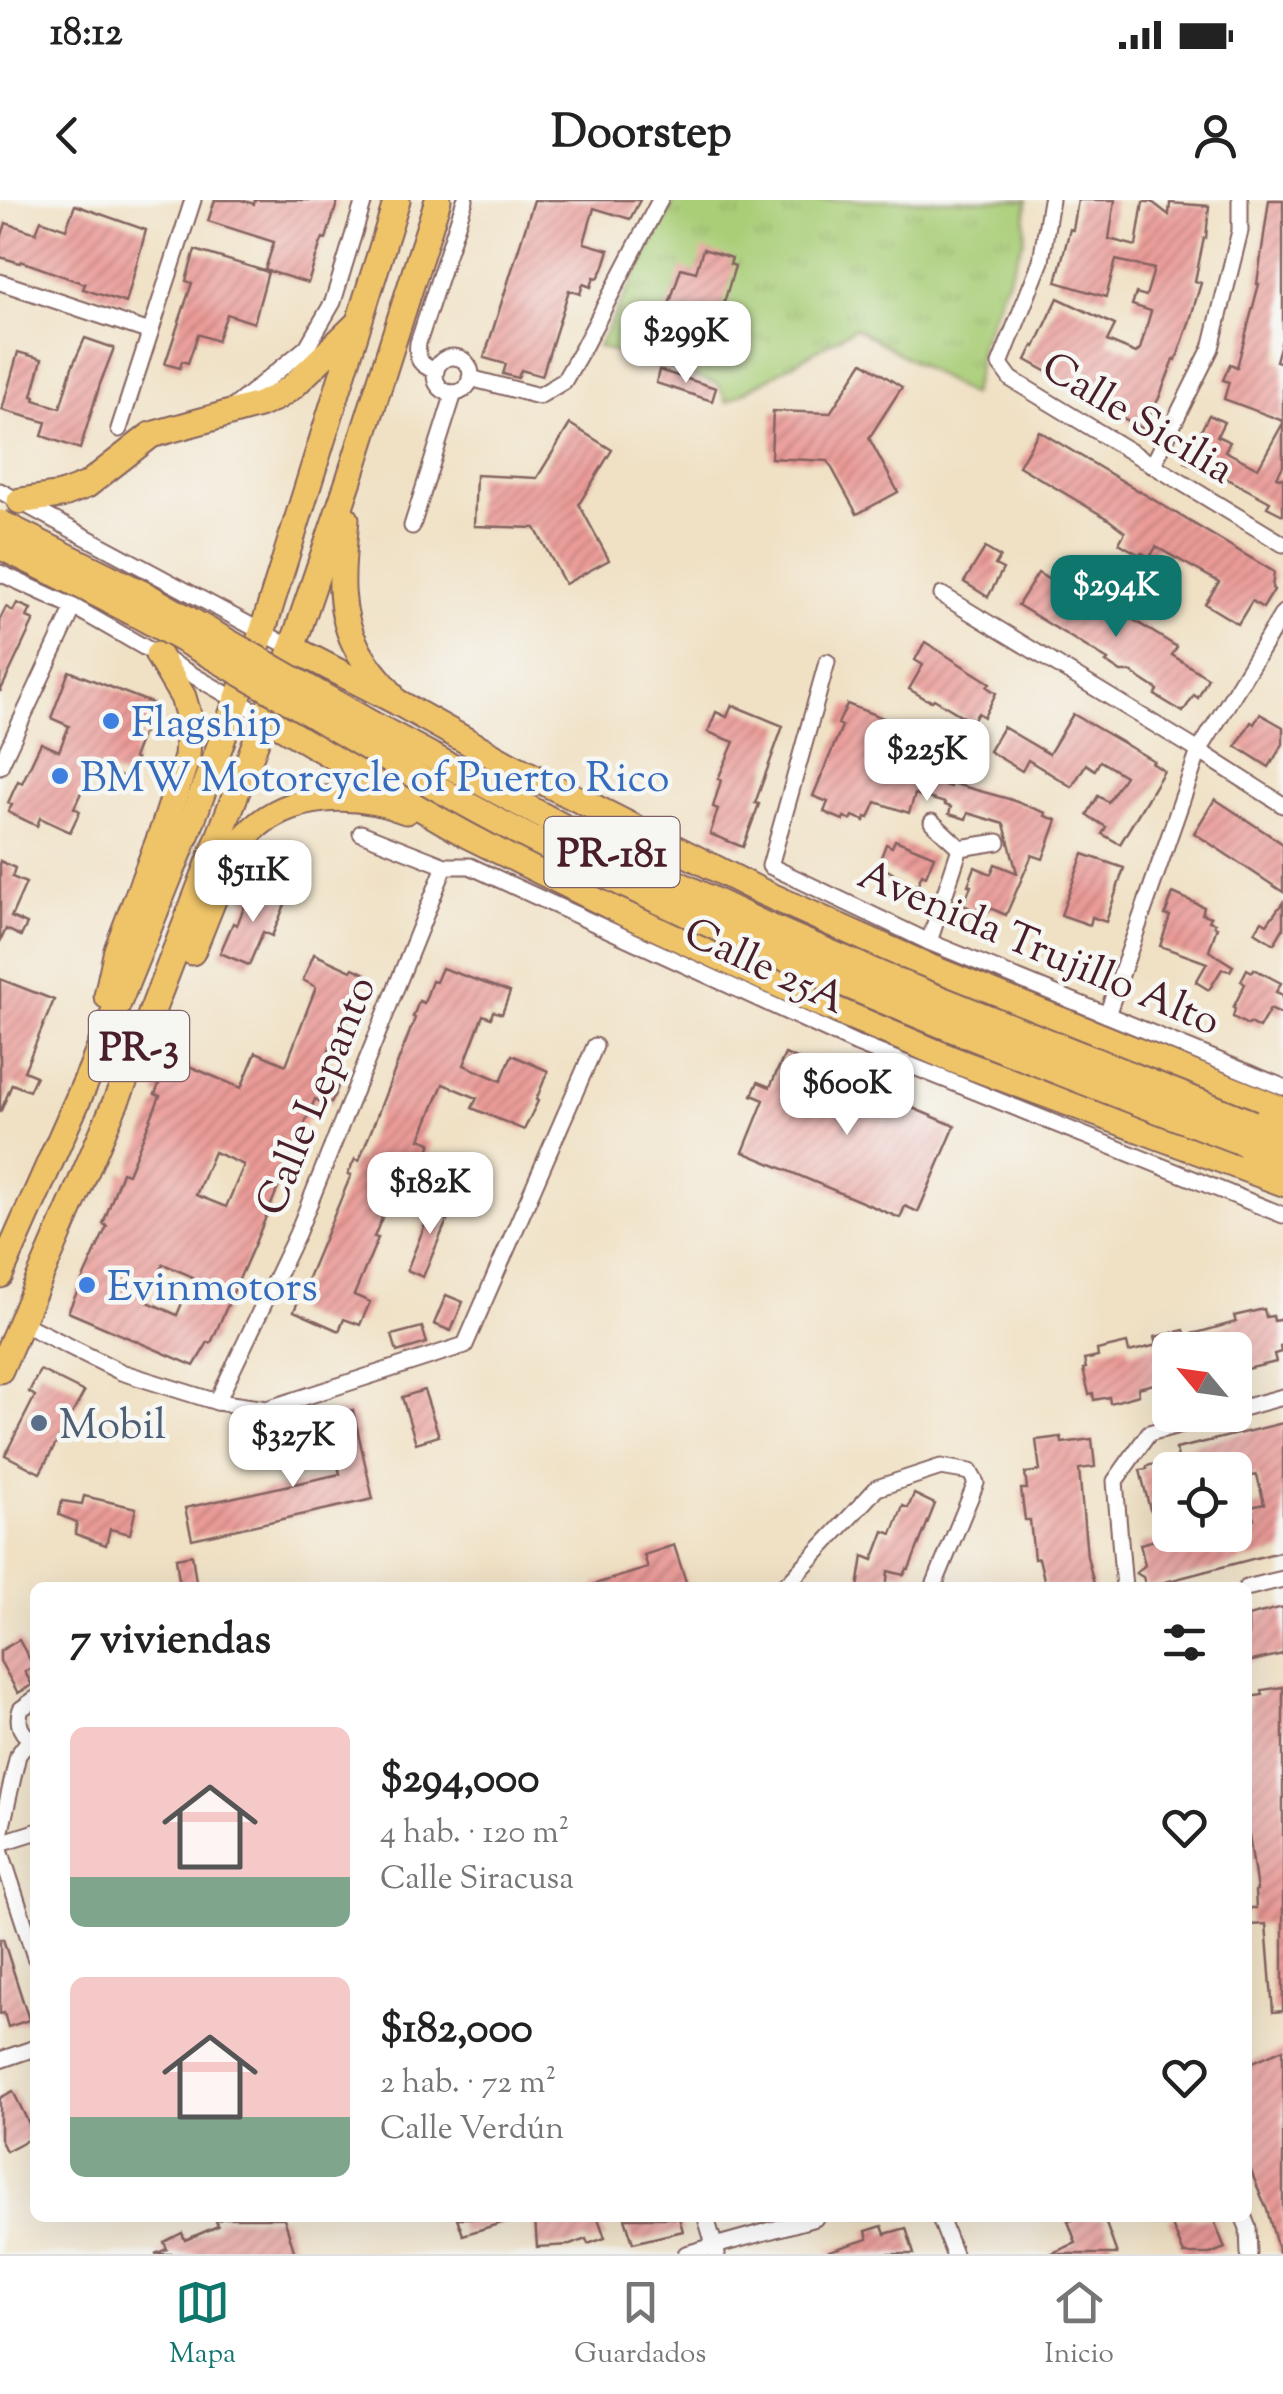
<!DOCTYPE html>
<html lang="es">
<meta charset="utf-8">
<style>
body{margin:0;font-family:"Sorts Mill Goudy",serif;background:#f2f2f2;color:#222;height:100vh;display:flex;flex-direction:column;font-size:38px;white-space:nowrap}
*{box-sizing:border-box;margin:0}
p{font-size:32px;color:#767676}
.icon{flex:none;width:55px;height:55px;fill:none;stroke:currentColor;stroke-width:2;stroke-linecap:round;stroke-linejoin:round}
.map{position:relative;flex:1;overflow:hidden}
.drawer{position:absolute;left:30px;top:1382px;width:1222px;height:640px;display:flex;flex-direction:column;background:#fff;border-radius:15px;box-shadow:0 10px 40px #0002}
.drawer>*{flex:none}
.needle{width:65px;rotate:299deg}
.fabs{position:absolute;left:1152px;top:1132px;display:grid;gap:20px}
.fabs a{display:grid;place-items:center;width:100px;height:100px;border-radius:15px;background:#fff;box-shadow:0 10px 40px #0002;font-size:50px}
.price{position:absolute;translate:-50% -85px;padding:0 22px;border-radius:20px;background:#fff;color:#222;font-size:32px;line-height:65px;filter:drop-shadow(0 2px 5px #0008)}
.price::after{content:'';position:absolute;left:50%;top:60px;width:30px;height:22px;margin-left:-15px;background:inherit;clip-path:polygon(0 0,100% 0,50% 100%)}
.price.selected{background:#0f766e;color:#fff}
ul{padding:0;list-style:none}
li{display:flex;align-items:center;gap:30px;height:250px;padding:0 40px}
li span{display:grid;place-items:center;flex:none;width:280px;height:200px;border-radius:15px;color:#555}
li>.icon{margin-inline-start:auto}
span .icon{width:120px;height:120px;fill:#fffc;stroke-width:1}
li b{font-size:42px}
h2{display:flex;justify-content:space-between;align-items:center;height:120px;padding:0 40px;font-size:42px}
.status{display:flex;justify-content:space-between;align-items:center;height:70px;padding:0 50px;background:#fff;direction:ltr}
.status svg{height:28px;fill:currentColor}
header{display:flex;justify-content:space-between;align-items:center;height:130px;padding:0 40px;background:#fff;font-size:45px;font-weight:700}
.tab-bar{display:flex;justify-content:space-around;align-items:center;height:140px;border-top:2px solid #e0e0e0;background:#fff;font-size:28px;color:#767676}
.tab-bar a{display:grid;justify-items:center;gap:5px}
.tab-bar .selected{color:#0f766e}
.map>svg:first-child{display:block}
</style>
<div class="status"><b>18:12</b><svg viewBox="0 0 49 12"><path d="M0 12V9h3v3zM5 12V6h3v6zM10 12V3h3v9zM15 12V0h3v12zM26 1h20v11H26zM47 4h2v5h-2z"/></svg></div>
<header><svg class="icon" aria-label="back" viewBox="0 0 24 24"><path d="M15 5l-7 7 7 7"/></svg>Doorstep<svg class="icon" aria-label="person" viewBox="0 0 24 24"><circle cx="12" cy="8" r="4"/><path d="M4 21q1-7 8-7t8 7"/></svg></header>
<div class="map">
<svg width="1283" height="2054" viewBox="0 0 1283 2054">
<defs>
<pattern id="park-tufts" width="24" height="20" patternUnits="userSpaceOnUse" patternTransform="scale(2.5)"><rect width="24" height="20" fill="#a9ce77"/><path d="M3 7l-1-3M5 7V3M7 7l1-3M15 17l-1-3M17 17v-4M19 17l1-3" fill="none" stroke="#93b067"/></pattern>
<pattern id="building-hatch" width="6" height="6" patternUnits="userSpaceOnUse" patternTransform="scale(2.5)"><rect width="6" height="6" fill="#eb9b98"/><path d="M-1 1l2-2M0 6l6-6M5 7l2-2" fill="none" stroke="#c07e7c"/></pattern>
</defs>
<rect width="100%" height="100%" fill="#f6f6f2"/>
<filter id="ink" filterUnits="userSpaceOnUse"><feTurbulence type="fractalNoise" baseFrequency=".01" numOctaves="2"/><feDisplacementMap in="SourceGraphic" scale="20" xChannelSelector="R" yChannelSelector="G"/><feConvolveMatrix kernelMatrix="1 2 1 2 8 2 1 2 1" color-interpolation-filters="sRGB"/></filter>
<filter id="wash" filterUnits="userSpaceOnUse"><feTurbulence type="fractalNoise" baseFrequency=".0048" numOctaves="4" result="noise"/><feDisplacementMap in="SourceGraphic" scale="40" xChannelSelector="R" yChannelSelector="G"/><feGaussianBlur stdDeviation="2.25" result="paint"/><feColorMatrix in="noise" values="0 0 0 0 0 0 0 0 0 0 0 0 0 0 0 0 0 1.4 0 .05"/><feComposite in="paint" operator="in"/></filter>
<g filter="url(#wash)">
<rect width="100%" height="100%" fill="#f0e1c5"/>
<path fill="url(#park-tufts)" stroke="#7a7651" stroke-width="2.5" d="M675,0h352l-3,40 -44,105 -3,28 -6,22 -116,-67 -128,74 -9,-18 -120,-37z"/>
<g id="blocks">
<g fill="url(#building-hatch)" fill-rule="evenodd">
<path d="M215,0h26l13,4 1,-4h83l-12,39 -3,-1 -3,7 -12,38 -43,-13 9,-28 -66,-21z"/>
<path d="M534,0h106l-10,19 -36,-11 -10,35 25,7 -6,19 -5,9 -4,-1 -3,10 -8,-3 -3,10 -11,-4 -27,86 -21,-6 -3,8 -15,-4 3,-10 -22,-6z"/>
<path d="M1078,0h37l-6,39 27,7 7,-44h9l17,13 1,-12 39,3 -3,32h-2l-9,43 6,2 -12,40 -13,37 -2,-1 -15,39 -17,30 -45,-24 5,-12 -24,-12 -3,7 -49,-27 7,-14 2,1 23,-49 57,27 -8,16 29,12 4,-4 11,-38 -19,-6 4,-12 10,3 8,-27 -38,-9 -10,37 -50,-15 14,-53 3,1z"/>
<path d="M1269,0h14v136l-7,25 7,2v58l-59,-22 5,-17 -6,-2 7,-16 7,3 22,-83h-2z"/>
<path d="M75,5l71,25 -20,73 -43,-14 2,-5 -64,-23 -1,2 -20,-6v-16l6,-18 30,10 5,-13 25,9z"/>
<path d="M703,49l29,9 -2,6 5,2 -21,70 -41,-13 3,-9 -9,-3 14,-43 15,4z"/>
<path d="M195,50l73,22 -14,51 -27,-9 -10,27 -19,-7 -10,29 -6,-2 -2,7 -15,-4 27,-81 -6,-2z"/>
<path d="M85,138l29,10 -14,36 -20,65 -38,-13 4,-14 -44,-12 16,-58 24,7 -10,37 3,1 -1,3 26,8 12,-41z"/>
<path d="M863,162l39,25 -33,51 29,54 -41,22 -29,-53 -57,-3 2,-47 57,2z"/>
<path d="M659,170l57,18 -4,13 -56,-18z"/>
<path d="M1209,215l15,7 -7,14 13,6 -5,9 33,17 25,-45v43l-6,11 5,2 1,-2v38l-16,-8 3,-5 -22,-12 -47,-25 -2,4 -14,-7z"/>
<path d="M570,224l42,26 -33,54 30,56 -44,24 -30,-56 -61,-2 2,-51 61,3z"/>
<path d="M1039,231l235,141 -2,16 2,2 -11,18 -11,-7 -14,23 -33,-20 14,-22 -63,-35 -6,10 -8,-4 -2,2 -21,-12 6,-11 -17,-13 -89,-53z"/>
<path d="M985,348l15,9 -5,8 8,4 -15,28 -24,-15z"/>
<path d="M1038,373l50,30 5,-8 84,52 -5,8 36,23 -10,20 -4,-3 -11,17 -28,-17 3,-5 -20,-13 -7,-5h-10l-15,-10 2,-2 -90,-55z"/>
<path d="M17,403l14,6 -4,8 7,3 -34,72v-73l6,-12 7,4z"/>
<path d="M925,442l65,41 -3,4 9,6 -12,24 -6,-4 -6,9 -38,-23 -2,2 -6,-2 -17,-10 14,-24 -8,-5z"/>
<path d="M69,471l85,33 -21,54 3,1 -8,20 -35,-13 -19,42 6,3 -10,21 -30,-14 -3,8 -29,-14 4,-7 -4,-2 10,-22 4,2 19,-40 18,8 10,-25 -18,-8z"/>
<path d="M847,504l41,16 -15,37 27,11 1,-4 22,7 -2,6 29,10 1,-4 58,16 37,14 -1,3 12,4 -14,39 -11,-4 -26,60 -16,-7 -1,3 -10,-4 -1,4 -15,-6 8,-19 -3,-1 7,-18 16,7 4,-10 22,9 -13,-49 -36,-11 -2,6 -17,-5 2,-7 -6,-2v-2l-30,-9 -6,19 -33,-11 -7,16 -3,-1 -1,4 -12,-5 -2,4 -7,-3 -1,3 -19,-8 4,-10 -15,-6 29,-70 -4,-2z"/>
<path d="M732,505l51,21 -28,77 4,1 -16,43 -33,-13 8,-25 -5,-2 8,-27 -3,-1 16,-37 -26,-10 8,-20 11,5z"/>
<path d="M1073,514l81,47 -2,2 12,8 -44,73 -18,-10 4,-7 -19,-12 11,-19 10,6 17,-26 -25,-15 -5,9 -9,-6 -14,23 -44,-27 -6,11 -33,-20 14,-24 46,27z"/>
<path d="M1260,514l23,13v17l-14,23 -33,-21 15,-24 3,2z"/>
<path d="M1215,599l68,45v48l-89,-59z"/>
<path d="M895,640l39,16 -8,20 -4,-2 -5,12 -39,-21 8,-21 6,3z"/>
<path d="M1083,654l41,14 -18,54 -14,-5 -2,8 -29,-10z"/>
<path d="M0,661l15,7 -3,9 14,6 -15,34 16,7 -6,12 -15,-7 -6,13z"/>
<path d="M247,685l39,17 -14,34 -9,-4 -14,33 -29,-12 13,-30 4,2 10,-25 -5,-3z"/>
<path d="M1173,693l31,14 -2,7 9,3 -2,4 6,2 -1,3 3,1 -8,24 24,15 -3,5 -8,-2 -13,21 -13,-8 11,-19 -47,-17 10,-30 -5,-1z"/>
<path d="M1283,702v27l-9,15 -19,-12 7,-11 5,3z"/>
<path d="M314,754l37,17 2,-3 13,6 -16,35 2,1 -8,18 -4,-2 -11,24 -1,9 3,1 -9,21 16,6 -7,16 -9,-4 -1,3 -6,-3 -60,144 -44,100 -3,-1 -14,24 -126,-54 39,-86 -4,-2 19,-52 6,2 32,-78 -5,-2 15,-36 71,30 15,-36 30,13 30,-78 -13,-7zM214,952l30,13 -18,42 -30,-12zM163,1064l30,13 -16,38 -29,-13z"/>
<path d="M442,768l68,24 -8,22 -9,-3 -2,7 -8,-3 -19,50 37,16 11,-26 36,16 -12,29 2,1 -14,29 -52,-22 5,-10 -34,-14 -23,55 11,4 -7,19 -9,-3 -6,16 -4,-2 -11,26 -3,-1 -5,10 -12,29 4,1 -24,57 16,7 -10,23 -16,-6 -5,12 -45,-20 57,-136 -3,-1 7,-15 4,2 16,-40 40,-103 -2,-1 6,-16 5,2 8,-22 4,1z"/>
<path d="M1247,769l5,3 2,-3 27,14 -5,9 7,3v20l-13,-6 -11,19 -9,-5 -2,2 -15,-8 2,-8 -2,-1 12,-24 -4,-3z"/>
<path d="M0,779l54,21 -30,71 12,5 -7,15 -17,-7 -12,29z"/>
<path d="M785,854l170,72 -37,86 -13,-6 -5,12 -157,-66 21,-52 -12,-5 6,-13 12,5z"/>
<path d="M435,999l18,7 -30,71 -16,-7z"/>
<path d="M446,1095l17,7 -12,29 -17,-7z"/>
<path d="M1264,1109l2,8 7,-1 1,5 9,-2v26l-3,1 1,6 -7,2 2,8 -29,7 -1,-6 -11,3v-16h-65v30l-32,8 1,7 -29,8 -1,-6 -15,3 -1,-7 -4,1 -6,-25 3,-1 -2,-8 14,-3 -1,-7 30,-7 2,9 28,-7 -2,-8 29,-7 2,5 14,-3 36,-10 -2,-6z"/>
<path d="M422,1127l5,16 -30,9 -5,-17z"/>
<path d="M40,1170l44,22 -44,81 -35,-18 30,-59 -6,-4z"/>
<path d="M424,1190l15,46 -23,7 -14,-46z"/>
<path d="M353,1210l20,89 -181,40 -7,-31 155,-34 -13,-59z"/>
<path d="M1283,1223v128l-137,36 -3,-10 -7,-4 9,-8 -5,-21 35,-9h60v-11l19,-5 -3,-12 13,-3 -7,-29 -22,5v-10h-65v35l-20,5 -10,-40 7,-1v-3l31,-8 -2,-9z"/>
<path d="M1061,1237l1,6 30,-4 3,28 -16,2 8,87 8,32h-49l-7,-30 -5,1 -4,-39h-5l-4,-31h6l-2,-16 15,-2 -4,-31z"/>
<path d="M914,1294l21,10 -26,65h-2l-3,6 -16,-4 -2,17h-28l5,-32 10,4 11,-29 8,3 11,-28 5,2z"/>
<path d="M84,1296l52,12 -6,26 -20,-5 -4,16 -31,-11 2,-12 -18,-7 3,-14 20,3z"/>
<path d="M674,1345l14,43h-93v-4l53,-16 -4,-13z"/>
<path d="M192,1355l5,33h-17l-4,-30z"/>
<path d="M1283,1407v47l-35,8v-46z"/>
<path d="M19,1440l15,27 -9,5 7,13 -14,8 -18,-32v-10z"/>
<path d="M1283,1487v324l-10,1 -7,-88 -16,1 -1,-17h7l-1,-17 2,-1 -8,-55h-1v-138l15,-2 -1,-5z"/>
<path d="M0,1739h3l26,81 -21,7 -4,-14 -4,1z"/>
<path d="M1283,1849v204h-4l-12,-43 -19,-46v-100z"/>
<path d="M13,1891l22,45 -29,15 -6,-12v-41z"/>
<path d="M224,2018h60l11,36h-140l12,-5 -3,-7 18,-9 3,7 33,-14 -2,-5z"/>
<path d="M457,2018h51v3l-45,14z"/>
<path d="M535,2018h63l7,20 -17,6 -2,-5 -16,6 -33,2z"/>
<path d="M625,2018h54l4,13 -50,12z"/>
<path d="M1078,2018h26l13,36h-67l26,-11 -8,-22z"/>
<path d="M1169,2018h44l12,30 -15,6h-26z"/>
<path d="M882,2026l3,8 21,-6 8,26h-84l-1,-3 39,-12 -2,-8z"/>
</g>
</g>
</g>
<g filter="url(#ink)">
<use href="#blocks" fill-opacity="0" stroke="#846361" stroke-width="2.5"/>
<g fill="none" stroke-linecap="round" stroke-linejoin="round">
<defs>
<g id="minor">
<path d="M1051,0l-10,61 -41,103 11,15 272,165"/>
<path d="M0,82l150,50"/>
<circle cx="453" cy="175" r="18"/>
<path d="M436,171c-16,-6 -20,-11 -18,-28l47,-143"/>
<path d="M470,178l69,18 25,-15 19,-33 77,-148"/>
<path d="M236,205l71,-58 26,-45 31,-102"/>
<path d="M119,229l74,-229"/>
<path d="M1153,265l58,-117 29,-117v-31"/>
<path d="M0,291l292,157"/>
<path d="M412,326l42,-133"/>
<path d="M0,373l74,34 190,109"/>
<path d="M942,395l257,156 84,54"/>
<path d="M827,462l-57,204 159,76 354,145"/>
<path d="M0,566l74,-159"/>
<path d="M932,622l28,26"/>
<path d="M361,633l84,33h25l387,178 426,171"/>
<path d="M960,648l38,-6"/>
<path d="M929,742l31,-94"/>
<path d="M1107,815l92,-264 84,-138"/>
<path d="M20,1122l101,50 96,30 50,7 198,-64 130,-299"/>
<path d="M217,1202l80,-168 148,-368"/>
<path d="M1235,1210l48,-13"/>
<path d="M780,1388l10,-7 87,-93 64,-21 29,5 6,11 -43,105"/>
<path d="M1124,1388l-9,-107 34,-48 67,-18"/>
<path d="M1246,1388l37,-9"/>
<path d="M35,1499l-14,10c-5,14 0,27 14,31"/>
<path d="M0,1635l18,-80 12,-16"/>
<path d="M0,1643l35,-11"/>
<path d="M0,1649l35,108"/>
<path d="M0,1860l35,-12"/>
<path d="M706,2018l11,36"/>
<path d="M940,2018l14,36"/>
<path d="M1244,2018l4,10 1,26"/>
<path d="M686,2054l129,-36"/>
</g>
<g id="trunk">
<path d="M20,301l41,-6 26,-10 64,-50 108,-30 18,-8 15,-10 65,-63"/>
<path d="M346,319c-4,45 -11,90 12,131 8,16 22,30 33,44"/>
<path d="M292,448l105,54 111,62 252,127 169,76 354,143"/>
<path d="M264,516l203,119 159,79 186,86 142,60 329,123"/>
<path d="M192,752c13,-30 35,-95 56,-118 40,-42 107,-43 158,-23"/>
<path d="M107,796l10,-46 47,-123 23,-70 2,-39 -6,-21 -25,-42"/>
<path d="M1252,923l31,12"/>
<path d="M1244,943l39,16"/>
<path d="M0,1075l91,-205 100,-247 71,-190 135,-433"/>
<path d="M0,1170l129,-299 163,-423 57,-168 89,-280"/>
</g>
</defs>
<use href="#minor" stroke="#846361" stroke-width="19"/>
<use href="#trunk" stroke="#846361" stroke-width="29"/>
<use href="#minor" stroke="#fff" stroke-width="15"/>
<use href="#trunk" stroke="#efc469" stroke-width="25"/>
<defs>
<g id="trunk-bridge">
<path d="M0,323l151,75 219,125 227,122 168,80 128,55 359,143"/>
<path d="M0,346c50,25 100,48 149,75 130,70 254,153 387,220 230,116 467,211 708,302"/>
</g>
</defs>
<use href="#trunk-bridge" stroke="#846361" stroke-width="29" stroke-linecap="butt"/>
<use href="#trunk-bridge" stroke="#efc469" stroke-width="25"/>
</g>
</g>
<g fill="#3f7fe0" stroke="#f6f6f2" stroke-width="4">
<circle cx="111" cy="521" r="10"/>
<circle cx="60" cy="576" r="10"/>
<circle cx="87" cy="1085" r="10"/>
</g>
<circle fill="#5c6f8a" stroke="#f6f6f2" stroke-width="4" cx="39" cy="1223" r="10"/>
<g text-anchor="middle" stroke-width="9" stroke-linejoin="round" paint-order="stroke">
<g fill="#f6f6f2" stroke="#7e6067" stroke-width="2.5">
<rect x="544.5" y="617" width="135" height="70" rx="8"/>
<rect x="89" y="811" width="100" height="70" rx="8"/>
</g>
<g font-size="40" font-weight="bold" fill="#4a1f2b">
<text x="612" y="666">PR-181</text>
<text x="139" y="860">PR-3</text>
</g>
<g font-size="42" fill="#4a1f2b" stroke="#f6f6f2">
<text transform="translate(1139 216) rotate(31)" y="15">Calle Sicilia</text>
<text transform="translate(1040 746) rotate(23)" y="15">Avenida Trujillo Alto</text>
<text transform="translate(766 764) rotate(25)" y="15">Calle 25A</text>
<text transform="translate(314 895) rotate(-68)" y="15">Calle Lepanto</text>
</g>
<g font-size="42" fill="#366cbe" stroke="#f6f6f2" text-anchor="start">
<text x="131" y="536">Flagship</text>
<text x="80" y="591">BMW Motorcycle of Puerto Rico</text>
<text x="107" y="1100">Evinmotors</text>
</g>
<g font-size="42" fill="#4e5e75" stroke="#f6f6f2" text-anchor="start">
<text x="59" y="1238">Mobil</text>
</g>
</g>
</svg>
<div class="fabs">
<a><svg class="needle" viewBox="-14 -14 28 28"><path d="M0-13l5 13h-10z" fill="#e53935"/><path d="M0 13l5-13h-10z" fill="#767676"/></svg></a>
<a><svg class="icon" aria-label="locate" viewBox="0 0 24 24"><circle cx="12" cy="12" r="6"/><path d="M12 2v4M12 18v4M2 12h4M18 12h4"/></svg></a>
</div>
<b class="price" style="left:686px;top:186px">$299K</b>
<b class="price selected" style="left:1116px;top:440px">$294K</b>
<b class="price" style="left:927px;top:604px">$225K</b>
<b class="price" style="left:253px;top:725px">$511K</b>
<b class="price" style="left:847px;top:938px">$600K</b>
<b class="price" style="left:430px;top:1037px">$182K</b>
<b class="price" style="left:293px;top:1290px">$327K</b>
<section class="drawer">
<h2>7 viviendas<svg class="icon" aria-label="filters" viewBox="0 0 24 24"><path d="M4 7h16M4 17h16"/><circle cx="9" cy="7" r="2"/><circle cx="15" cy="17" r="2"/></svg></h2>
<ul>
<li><span style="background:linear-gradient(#f6c9c9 75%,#7fa58c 0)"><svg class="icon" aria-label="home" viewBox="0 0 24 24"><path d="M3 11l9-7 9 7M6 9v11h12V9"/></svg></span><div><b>$294,000</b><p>4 hab. · 120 m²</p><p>Calle Siracusa</p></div><svg class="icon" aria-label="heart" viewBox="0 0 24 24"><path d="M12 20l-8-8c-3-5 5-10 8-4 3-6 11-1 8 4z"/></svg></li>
<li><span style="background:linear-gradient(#f6c9c9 70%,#7fa58c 0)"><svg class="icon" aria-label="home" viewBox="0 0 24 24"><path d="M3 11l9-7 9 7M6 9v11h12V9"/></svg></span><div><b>$182,000</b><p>2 hab. · 72 m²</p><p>Calle Verdún</p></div><svg class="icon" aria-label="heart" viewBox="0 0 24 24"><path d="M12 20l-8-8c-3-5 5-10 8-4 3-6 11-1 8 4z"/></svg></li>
</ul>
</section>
</div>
<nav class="tab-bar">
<a class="selected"><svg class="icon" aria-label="map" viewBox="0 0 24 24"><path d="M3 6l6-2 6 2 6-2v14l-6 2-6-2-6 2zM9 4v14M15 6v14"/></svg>Mapa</a>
<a><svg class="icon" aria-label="saved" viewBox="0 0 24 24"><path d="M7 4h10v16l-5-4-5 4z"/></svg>Guardados</a>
<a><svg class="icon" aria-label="home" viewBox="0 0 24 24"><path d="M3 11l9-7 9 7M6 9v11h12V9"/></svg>Inicio</a>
</nav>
